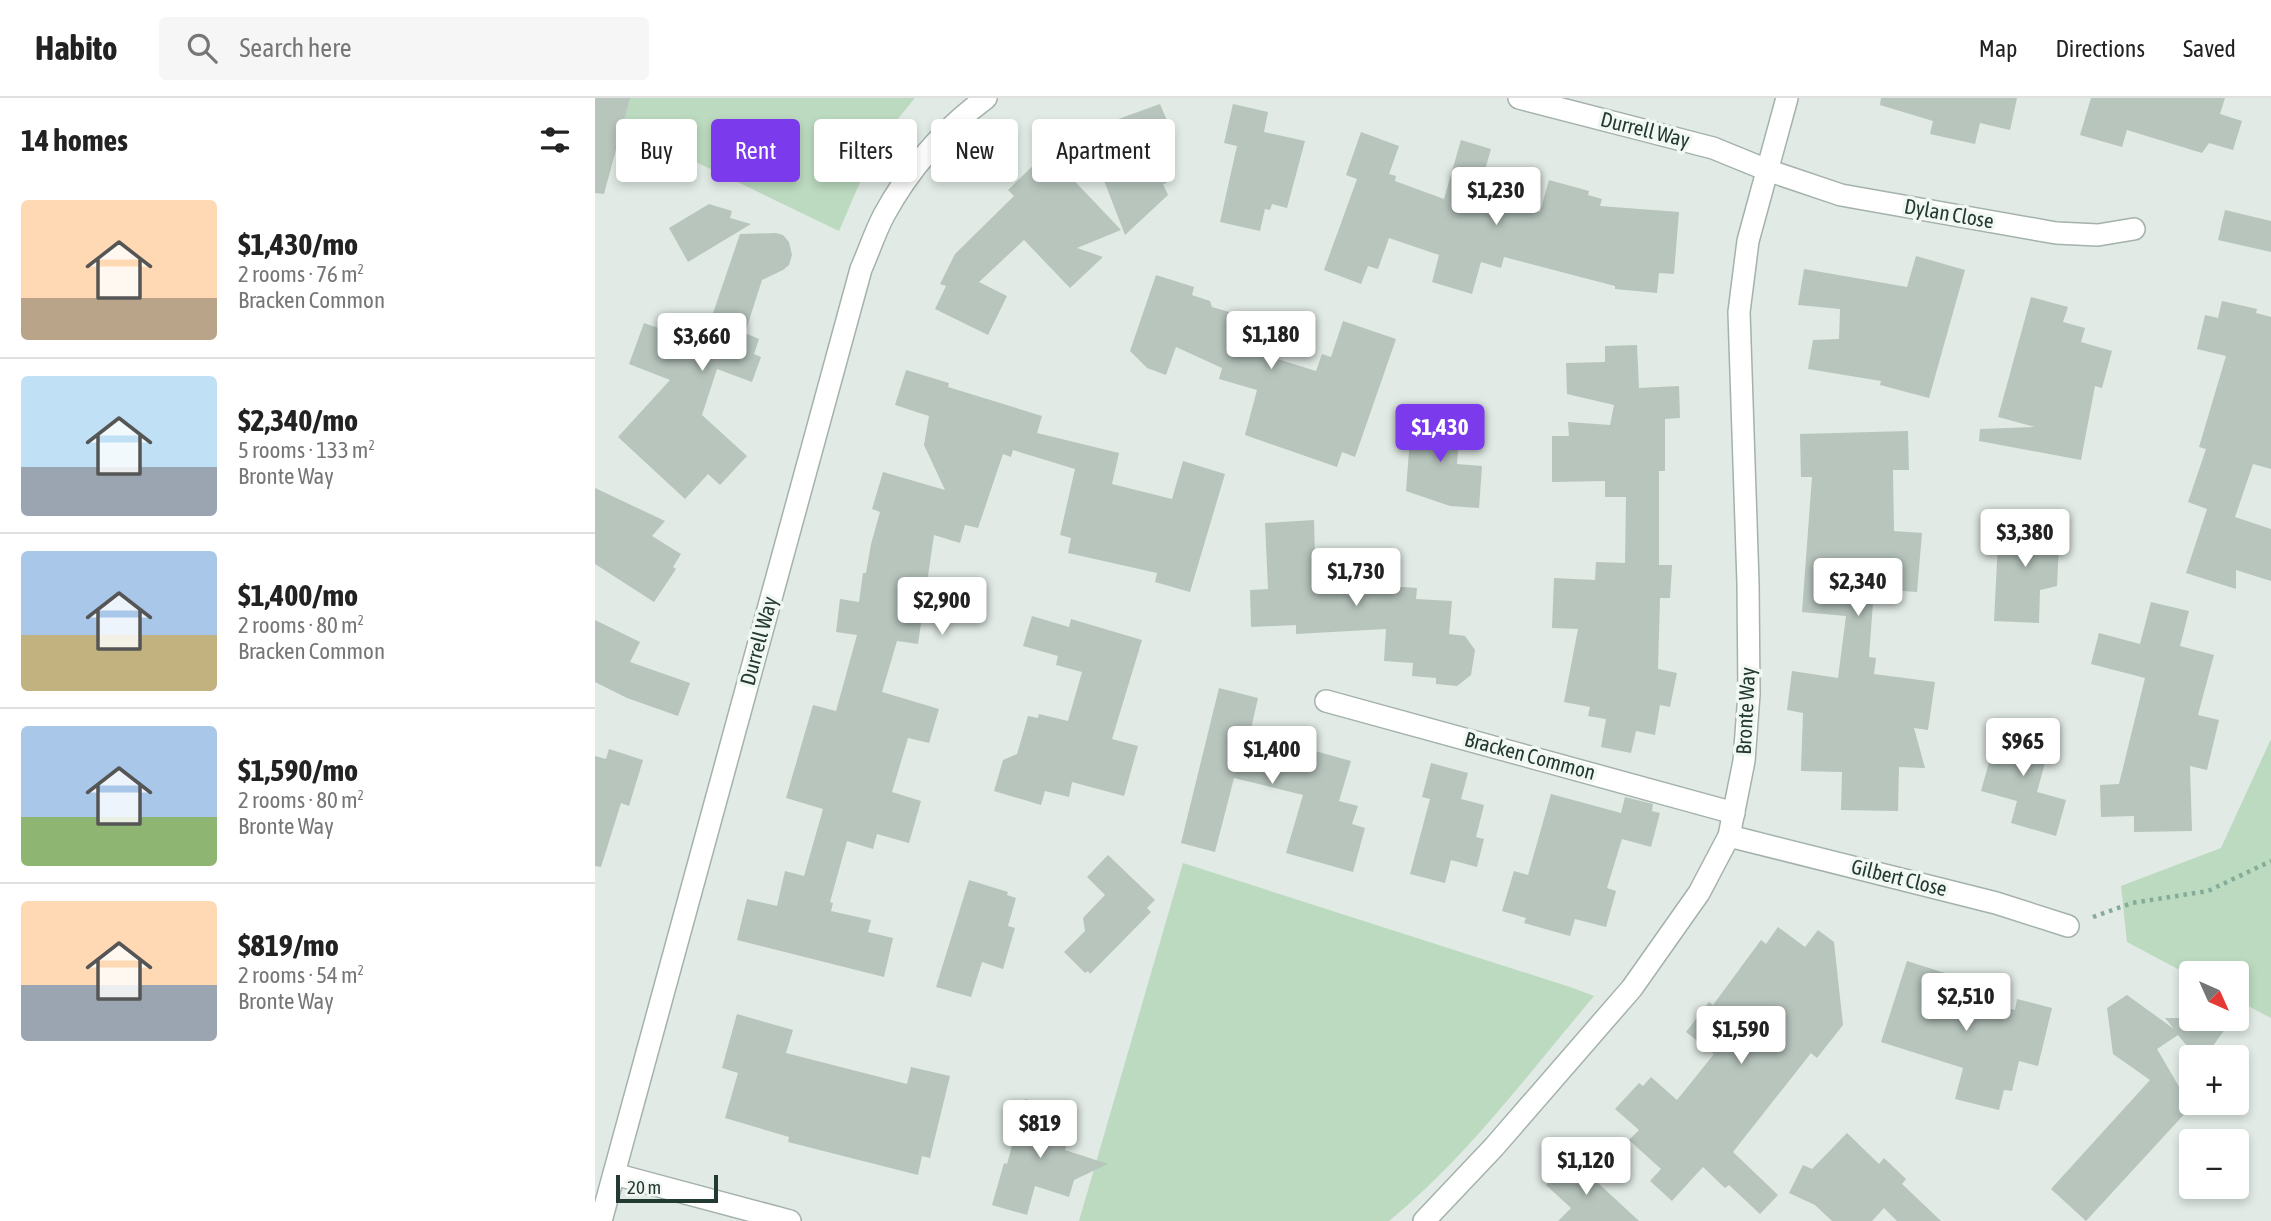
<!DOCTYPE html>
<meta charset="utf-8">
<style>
body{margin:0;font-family:"Asap Condensed",sans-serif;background:#f6f6f6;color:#222;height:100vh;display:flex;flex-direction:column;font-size:26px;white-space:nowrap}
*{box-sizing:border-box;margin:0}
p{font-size:23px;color:#767676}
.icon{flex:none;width:38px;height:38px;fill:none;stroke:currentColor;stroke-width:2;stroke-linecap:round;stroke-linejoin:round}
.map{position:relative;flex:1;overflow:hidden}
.details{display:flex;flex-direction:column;background:#fff;width:595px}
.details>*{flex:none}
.top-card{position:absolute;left:21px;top:21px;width:665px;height:63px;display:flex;gap:14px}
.needle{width:46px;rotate:135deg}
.fabs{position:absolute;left:1584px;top:863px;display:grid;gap:14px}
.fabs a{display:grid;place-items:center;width:70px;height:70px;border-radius:7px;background:#fff;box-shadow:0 4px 10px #0003;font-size:35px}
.scale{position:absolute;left:21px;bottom:18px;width:102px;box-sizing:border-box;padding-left:7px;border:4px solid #233a30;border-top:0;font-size:19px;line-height:24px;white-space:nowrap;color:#233a30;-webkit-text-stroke:5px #f1f7f3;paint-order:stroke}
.price{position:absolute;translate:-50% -60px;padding:0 16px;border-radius:7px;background:#fff;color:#222;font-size:23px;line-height:46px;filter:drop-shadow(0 2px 4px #0008)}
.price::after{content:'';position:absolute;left:50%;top:42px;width:21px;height:16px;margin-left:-10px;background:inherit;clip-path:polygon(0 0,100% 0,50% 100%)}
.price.current{background:#7c3aed;color:#fff}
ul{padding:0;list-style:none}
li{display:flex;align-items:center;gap:21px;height:175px;padding:0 21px}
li+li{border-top:2px solid #e0e0e0}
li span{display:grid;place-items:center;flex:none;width:196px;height:140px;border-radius:7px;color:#555}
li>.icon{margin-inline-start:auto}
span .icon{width:84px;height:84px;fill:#fffc;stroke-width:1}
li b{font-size:30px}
h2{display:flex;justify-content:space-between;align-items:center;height:84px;padding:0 21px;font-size:30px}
.tag{padding:0 24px;border-radius:7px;background:#fff;box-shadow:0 4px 10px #0003;font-size:24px;line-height:63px}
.tag.current{background:#7c3aed;color:#fff}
header{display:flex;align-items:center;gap:42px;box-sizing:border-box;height:98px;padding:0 35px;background:#fff;border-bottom:2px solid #e0e0e0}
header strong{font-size:33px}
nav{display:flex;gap:38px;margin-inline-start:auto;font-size:24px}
.search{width:490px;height:63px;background:#f6f6f6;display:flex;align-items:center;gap:18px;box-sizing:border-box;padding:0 24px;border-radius:7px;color:#767676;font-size:26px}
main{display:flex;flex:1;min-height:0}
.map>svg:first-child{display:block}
</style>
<header>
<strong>Habito</strong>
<div class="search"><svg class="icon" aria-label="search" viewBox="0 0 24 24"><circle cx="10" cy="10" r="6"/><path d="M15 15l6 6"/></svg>Search here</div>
<nav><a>Map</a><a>Directions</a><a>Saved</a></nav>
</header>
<main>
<section class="details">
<h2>14 homes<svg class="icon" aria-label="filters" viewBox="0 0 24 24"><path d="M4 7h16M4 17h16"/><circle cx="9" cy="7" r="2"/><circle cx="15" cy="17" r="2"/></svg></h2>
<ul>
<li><span style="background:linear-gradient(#ffd9b3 70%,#b9a48a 0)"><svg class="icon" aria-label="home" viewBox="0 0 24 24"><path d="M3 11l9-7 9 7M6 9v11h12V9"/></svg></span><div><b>$1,430/mo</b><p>2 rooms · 76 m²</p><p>Bracken Common</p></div></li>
<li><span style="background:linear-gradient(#bfe0f5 65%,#9aa5b1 0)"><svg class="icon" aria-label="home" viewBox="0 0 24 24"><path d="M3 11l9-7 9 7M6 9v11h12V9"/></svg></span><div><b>$2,340/mo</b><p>5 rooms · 133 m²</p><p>Bronte Way</p></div></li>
<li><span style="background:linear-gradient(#a9c7e8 60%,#c2b280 0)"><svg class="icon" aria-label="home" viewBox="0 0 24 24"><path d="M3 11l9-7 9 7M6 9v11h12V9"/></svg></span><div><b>$1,400/mo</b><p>2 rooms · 80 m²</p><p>Bracken Common</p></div></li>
<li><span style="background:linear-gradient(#a9c7e8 65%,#8fb573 0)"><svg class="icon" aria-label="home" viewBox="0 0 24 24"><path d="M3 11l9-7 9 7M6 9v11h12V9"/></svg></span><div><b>$1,590/mo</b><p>2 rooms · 80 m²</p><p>Bronte Way</p></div></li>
<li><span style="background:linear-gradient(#ffd9b3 60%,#9aa5b1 0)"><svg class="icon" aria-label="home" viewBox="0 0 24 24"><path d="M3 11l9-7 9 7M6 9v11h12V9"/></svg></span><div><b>$819/mo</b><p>2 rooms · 54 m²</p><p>Bronte Way</p></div></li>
</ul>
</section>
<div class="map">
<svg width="1676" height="1123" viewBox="0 0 1676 1123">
<rect width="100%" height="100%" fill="#e1eae5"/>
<g fill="#bbdabf">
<path d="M29,0h291l-39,47 -37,86 -222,-107z"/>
<path d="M1676,641v279l-34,-18v-27h-46v3l-64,-34 -6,-56 100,-38z"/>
<path d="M588,765l390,125 21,8c-65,77 -127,161 -205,225h-310z"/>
</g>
<g fill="#b7c5bd">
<path d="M0,0h35l-26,96 -9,-1z"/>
<path d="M1286,0h136l-7,32 -30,-7 -5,21 -45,-10 3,-13 -53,-16z"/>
<path d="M1496,0h134l-5,16 22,7 -9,29 -24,-7 -7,10 -75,-23 -5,17 -42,-12z"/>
<path d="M565,6l13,31 -21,8 15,40 -4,1 5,11 -43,40 -40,-104z"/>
<path d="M638,6l35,8 -4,20 41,9 -18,67 -15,-4 -2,6 -5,-1 -5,22 -40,-9 17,-76 -13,-3z"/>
<path d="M766,34l38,14 -10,28 7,2 -1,5 49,18 17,-59 30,9 -13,45 62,18 9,-32 40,11 -1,4 14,4 -2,7 79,6 -5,62 -15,-1 -2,20 -42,-4v-3l-111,-29 -3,11 -20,-6 -9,32 -40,-12 7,-27 -50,-17 -11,31 -10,-3 -7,18 -37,-14 33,-91 -11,-4z"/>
<path d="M452,54l74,78 -44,18 26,9 -33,31 -46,-48 -45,42 28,14 -19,39 -53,-26 11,-23 -6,-2 15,-30 59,-58 -6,-6z"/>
<path d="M114,106l23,7 -2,7 21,6 -63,38 -19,-34z"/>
<path d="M1630,112l46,11v31l-53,-12z"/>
<path d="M181,135l7,2 6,7 3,13 -3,10 -6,5 -21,10 -17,53 14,6 -5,15 7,3 -9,25 -35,-13 -15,46 45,41 -27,29 -12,-11 -23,25 -67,-62 52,-57 -41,-16 15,-41 35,12 31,-13 30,-88z"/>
<path d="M1321,158l49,14 -36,128 -49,-13 1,-4 -73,-12 5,-29 26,-1 1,-30 -42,-4 6,-36 103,18z"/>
<path d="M561,177l38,12 -2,8 18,6 2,6 65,19 -9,30 48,15 6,-17 9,3 12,-36 53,18 -41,118 -13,-5 -5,15 -92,-32 12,-45 -38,-11 3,-11 -46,-21 -10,28 -19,-7 -17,-17z"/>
<path d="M1436,199l37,10 -5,15 22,6 -4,14 31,9 -10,37 -7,-2 -14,74 -102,-19 1,-12 55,-2 -37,-10z"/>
<path d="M1627,203l35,8 -1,4 15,4v152l-18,-5 -18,53 36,12v52l-35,-11v19l-50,-16 21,-64 -19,-7 18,-53 -7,-2 27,-91 -29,-7 8,-34 13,3z"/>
<path d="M1042,247l2,43 40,-2 1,32 -15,1v52h-6v94h13l-2,33h-10l-2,71 19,4 -7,34 -10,-2 -5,30 -19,-4 -5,22 -30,-6 5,-28 -18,-3 2,-9 -26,-5 14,-73 -26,-1 2,-50 41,2 1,-18 29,1 1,-66h-21v-16l-53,1v-46h17l-1,-14 42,3 4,-20 -47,-11 -1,-31 39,-1v-16z"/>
<path d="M311,272l43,13 -1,4 94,29 -5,17 82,20 -7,31 60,15 11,-38 42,13 -35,118 -35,-10 2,-9 -89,-20 3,-15 -11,-3 15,-66 -62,-19 -2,7 -8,-3 -25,74 -13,-3 -5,18 -26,-8 -16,109 -21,-3 -15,51 57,17 -10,34 -21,-5 -16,54 29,9 -12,42 -32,-9 -4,15 -26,-8 -17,61 3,1 -2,8 40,9 -3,12 25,6 -9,39 -147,-37 10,-41 30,7 8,-35 19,5 19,-67 -37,-11 27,-93 23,6 21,-76 -21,-3 4,-33 19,3 4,-29h3l5,-29 9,-32 -8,-3 11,-37 62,18 -21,-45 5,-29 -34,-11z"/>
<path d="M817,312l37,3 -1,23 11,1 -2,27 25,2 -3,42 -29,-2 -44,-15z"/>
<path d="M1313,333l1,39h-16l1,61 28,2 -5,59 -43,-3 -5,68 7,1 -2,16 61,8 -7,48 -14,-2 11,40 -26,-1 -1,44 -57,-1 1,-38 -41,-1 2,-58 -16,-3 5,-39 46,7 8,-62 -44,-4 10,-135h-11l-1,-43z"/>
<path d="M0,390l70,33 -13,15 29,18 -8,13 3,2 -22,33 -59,-38z"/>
<path d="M719,422l1,36h9l-1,14h5l1,23 60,-3v-4l28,2 -1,11 36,2 -3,33 16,2 10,14 -4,25 -14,11 -21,-2v-6l-24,-2 1,-13 -29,-2 2,-32 -90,5v-9l-45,2 -1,-37 18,-1 -3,-66z"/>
<path d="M1404,424l61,2 -3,62 -17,4 -1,33 -45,-2z"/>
<path d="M1556,504l38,9 -9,35 34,9 -16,60 21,5 -12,50 -17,-4 2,65 -58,1v-16l-33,1 -1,-32 19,-1 26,-106 -54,-14 8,-31 41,11z"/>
<path d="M437,518l37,11 2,-8 71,21 -30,99 26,7 -14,50 -52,-14 -3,15 -24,-6 -4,14 -47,-14 9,-31 14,-6 11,-38 10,2 1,-4 29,7 14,-49 -26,-7 2,-9 -35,-10z"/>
<path d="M0,522l45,22 -10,20 60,21 -12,33 -51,-18 -32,-16z"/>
<path d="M624,590l39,10 -7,31 21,6v4l79,22 -12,40 19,5 -6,18 13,4 -12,44 -67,-19 17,-58 -69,-17 -19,74 -34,-9z"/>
<path d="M1405,625l52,14 -15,55 29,8 -10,36 -45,-13 6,-22 -36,-10z"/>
<path d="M14,651l34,11 -14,46 -8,-3 -20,64 -6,-1v-110l11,3z"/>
<path d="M836,665l37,10 -7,26 23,6 -8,32 8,2 -7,28 -26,-7 -6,23 -35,-9 20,-75 -8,-2z"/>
<path d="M956,696l70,19 4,-16 28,7 -1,7 8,2 -9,34 -29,-8 -15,49 9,3 -10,36 -31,-8 -5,17 -46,-13 2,-5 -24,-7 12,-40 14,4z"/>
<path d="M513,757l47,45 -8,8 4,4 -61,62 -2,-3 -3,2 -21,-21 21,-21 -2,-13 22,-23 -18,-18z"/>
<path d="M374,782l39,12 -1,3 9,3 -8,28 7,2 -12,41 -21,-7 -11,35 -35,-10z"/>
<path d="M1183,829l27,20 13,-17 16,12 9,83 -26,33 -6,-5 -78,99 45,43 -18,19 -31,-29 -4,3 -22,-21 -31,34 -22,-20 11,-12 -32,-29 10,-10 -24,-21 24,-26 4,3 8,-9 26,23 37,-46 -28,-22 23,-30 4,3 48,-65 5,4z"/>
<path d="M1312,863l41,13 -2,6 12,4 -4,11 61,15 2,-11 35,9 -14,58 -19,-5 -7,30 -8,-1 -5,20 -44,-11 8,-31 -82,-26z"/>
<path d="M1532,897l47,34 -9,-11h68l-28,39h-9l-18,-22 -21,14 31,53h7l-4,5 3,6 -5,-4 -103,112 -35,-32 99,-109 -37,-26 -6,-46z"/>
<path d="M142,916l56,16 -7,23 121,31 4,-17 39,9 -20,82 -8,-2 -4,19 -130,-33 1,-5 -64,-19 13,-45 -16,-5z"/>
<path d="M430,1001l34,9 -4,12 17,5 -7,25 43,14 -34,16 -5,17 -34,-11 -8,29 -35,-10 12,-42 3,1z"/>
<path d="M1252,1035l32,31 5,-6 22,21 -4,5 39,37h-44l-13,-13 -12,13h-40l-17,-16 -26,-12 14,-28 9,4z"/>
<path d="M976,1060l68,63h-81l13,-13 -25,-23z"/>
</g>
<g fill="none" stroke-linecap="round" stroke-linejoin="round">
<defs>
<g id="minor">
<path d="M924,0l194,50 54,22 74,25 215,38 42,2 36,-6"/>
<path d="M731,603l408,112"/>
<path d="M1134,738l267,67 72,23"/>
<path d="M19,1076l176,47"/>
<path d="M6,1123l260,-952c8,-18 14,-37 23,-54 25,-46 60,-86 102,-117"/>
<path d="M829,1123l70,-74 138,-159 67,-95 30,-57 15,-75 5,-67 -1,-111 -9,-271 9,-71 39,-143"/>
</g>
</defs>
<use href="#minor" stroke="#a4b2ab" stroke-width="24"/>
<path stroke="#84ac99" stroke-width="4.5" stroke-dasharray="3.5 5" stroke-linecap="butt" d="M1498,819l39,-14 76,-12 63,-30"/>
<use href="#minor" stroke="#fff" stroke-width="21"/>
</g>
<g text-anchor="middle" stroke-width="7" stroke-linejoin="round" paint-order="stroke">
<g font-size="21" fill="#233a30" stroke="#f1f7f3">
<text transform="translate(1050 32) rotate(14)" y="7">Durrell Way</text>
<text transform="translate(1354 116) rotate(10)" y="7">Dylan Close</text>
<text transform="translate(164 543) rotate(-75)" y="7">Durrell Way</text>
<text transform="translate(1151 613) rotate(-87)" y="7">Bronte Way</text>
<text transform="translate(935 658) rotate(15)" y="7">Bracken Common</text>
<text transform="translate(1304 780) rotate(14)" y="7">Gilbert Close</text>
</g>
</g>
</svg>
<div class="fabs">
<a><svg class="needle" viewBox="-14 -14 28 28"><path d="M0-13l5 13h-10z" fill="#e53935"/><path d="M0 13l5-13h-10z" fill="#767676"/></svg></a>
<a>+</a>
<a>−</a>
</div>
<div class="scale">20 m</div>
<b class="price" style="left:901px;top:129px">$1,230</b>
<b class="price" style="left:676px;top:273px">$1,180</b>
<b class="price" style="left:107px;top:275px">$3,660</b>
<b class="price current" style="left:845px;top:366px">$1,430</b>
<b class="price" style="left:1430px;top:471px">$3,380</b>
<b class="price" style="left:761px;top:510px">$1,730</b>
<b class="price" style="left:1263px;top:520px">$2,340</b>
<b class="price" style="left:347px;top:539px">$2,900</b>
<b class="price" style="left:1428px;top:680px">$965</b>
<b class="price" style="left:677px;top:688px">$1,400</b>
<b class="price" style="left:1371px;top:935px">$2,510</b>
<b class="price" style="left:1146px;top:968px">$1,590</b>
<b class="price" style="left:445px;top:1062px">$819</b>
<b class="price" style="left:991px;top:1099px">$1,120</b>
<div class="top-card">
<a class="tag">Buy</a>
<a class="tag current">Rent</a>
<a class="tag">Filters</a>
<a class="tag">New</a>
<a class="tag">Apartment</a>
</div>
</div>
</main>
